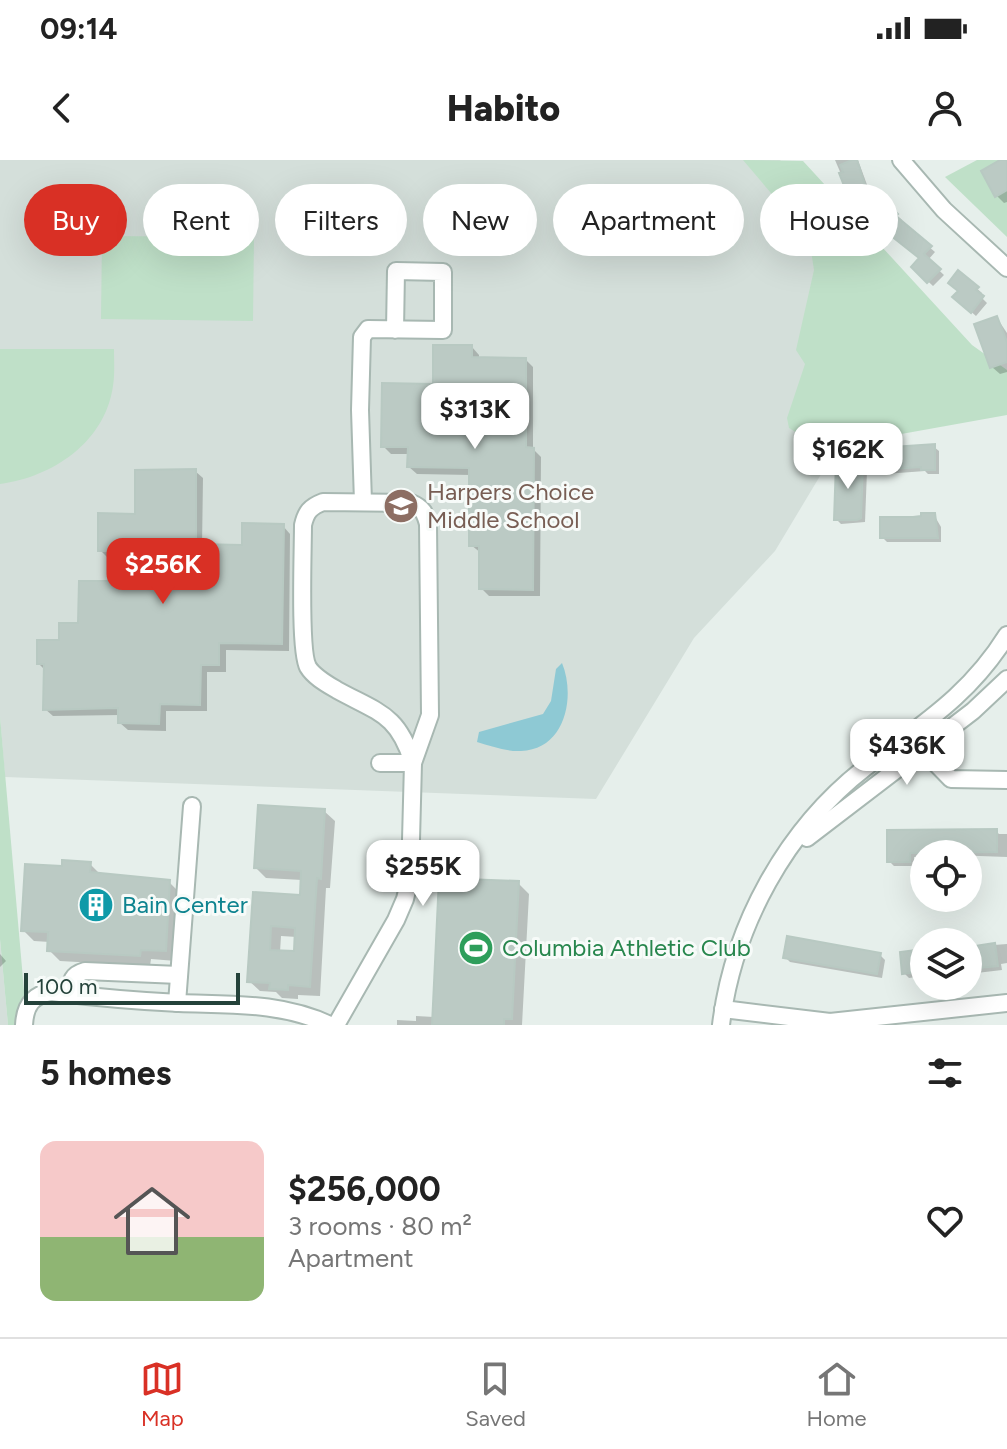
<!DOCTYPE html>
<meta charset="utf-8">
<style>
body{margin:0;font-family:Figtree,sans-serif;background:#f2f2f2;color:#222;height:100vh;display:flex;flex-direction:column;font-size:30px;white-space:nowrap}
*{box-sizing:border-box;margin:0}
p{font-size:26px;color:#767676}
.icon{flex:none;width:44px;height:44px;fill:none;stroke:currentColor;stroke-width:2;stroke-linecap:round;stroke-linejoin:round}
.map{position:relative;height:865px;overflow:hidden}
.panel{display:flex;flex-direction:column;background:#fff;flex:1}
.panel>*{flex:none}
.hud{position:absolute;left:24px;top:24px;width:960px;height:72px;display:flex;gap:16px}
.tools{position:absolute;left:910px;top:680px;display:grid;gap:16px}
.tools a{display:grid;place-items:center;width:72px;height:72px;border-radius:50%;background:#fff;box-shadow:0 8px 32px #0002;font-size:40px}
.scale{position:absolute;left:24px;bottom:20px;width:216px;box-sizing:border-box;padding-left:8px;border:4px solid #24423a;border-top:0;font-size:22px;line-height:28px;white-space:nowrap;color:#24423a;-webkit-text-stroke:6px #f7fbf9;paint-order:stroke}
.price{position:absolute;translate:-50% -68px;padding:0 18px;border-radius:16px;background:#fff;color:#222;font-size:26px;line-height:52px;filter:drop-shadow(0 2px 4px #0008)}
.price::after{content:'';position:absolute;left:50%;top:48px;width:24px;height:18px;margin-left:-12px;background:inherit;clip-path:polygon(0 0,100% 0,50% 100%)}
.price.on{background:#d93025;color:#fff}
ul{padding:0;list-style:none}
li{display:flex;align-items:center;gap:24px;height:200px;padding:0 40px}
li span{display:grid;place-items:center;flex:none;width:224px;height:160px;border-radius:16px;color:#555}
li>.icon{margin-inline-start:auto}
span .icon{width:96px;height:96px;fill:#fffc;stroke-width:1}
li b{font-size:34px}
h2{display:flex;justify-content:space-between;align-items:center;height:96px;padding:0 40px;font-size:34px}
.chip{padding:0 28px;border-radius:36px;background:#fff;box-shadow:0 8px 32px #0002;font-size:28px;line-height:72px}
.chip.on{background:#d93025;color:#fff}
.status{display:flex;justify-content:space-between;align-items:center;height:56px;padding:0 40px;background:#fff;direction:ltr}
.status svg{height:22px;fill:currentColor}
header{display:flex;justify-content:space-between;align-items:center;height:104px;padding:0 40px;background:#fff;font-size:36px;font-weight:800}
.dock{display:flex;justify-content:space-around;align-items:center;height:112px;border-top:2px solid #e0e0e0;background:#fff;font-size:22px;color:#767676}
.dock a{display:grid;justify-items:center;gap:4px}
.dock .on{color:#d93025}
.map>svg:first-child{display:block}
</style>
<div class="status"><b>09:14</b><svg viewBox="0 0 49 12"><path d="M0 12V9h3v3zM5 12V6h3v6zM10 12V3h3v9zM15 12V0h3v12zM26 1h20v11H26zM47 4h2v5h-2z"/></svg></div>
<header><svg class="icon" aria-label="back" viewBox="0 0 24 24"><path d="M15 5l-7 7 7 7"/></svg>Habito<svg class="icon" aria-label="person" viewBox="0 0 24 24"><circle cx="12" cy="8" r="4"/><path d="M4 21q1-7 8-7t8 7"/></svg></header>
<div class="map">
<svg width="1007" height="865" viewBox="0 0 1007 865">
<rect width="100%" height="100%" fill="#e6efeb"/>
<g fill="#d4dfda">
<path d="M0,0h780l35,37 38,224 -78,130 -81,87 -98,161 -591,-22 -5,-61z"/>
<path d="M0,779l8,86h-8z"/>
</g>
<g fill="#bfe0c8">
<path d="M743,0l60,1 169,184 35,25v45l-128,23 -82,-5 -8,-5 -2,-10 18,-54 -9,-14 18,-80 -5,-32z"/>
<path d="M977,0h30v77l-62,-60z"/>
<path d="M102,76l152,1 -1,84 -152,-2z"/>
<path d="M0,189h114c0,12 1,25 -1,37 -8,56 -60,91 -113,98z"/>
<path d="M0,556l27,309h-19l-8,-86z"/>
</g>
<path fill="#8ec9d4" d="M562,503c14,34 3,87 -41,88 -14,1 -30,-5 -44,-9l2,-10 64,-18 8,-13 5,-32z"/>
<g fill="#0003" fill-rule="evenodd">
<path d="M835,0h23l12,33 -15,7 -5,-5z"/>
<path d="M1004,0h3v42l-3,1 -7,-7z"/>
<path d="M882,42l20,18 -2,2 35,30 -7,8 16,15 -11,11 -20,-19 9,-8 -39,-39z"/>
<path d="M959,113l23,20 -2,3 7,7 -11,13 -16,-14z"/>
<path d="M997,158l10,15v39l-7,2 -8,-7z"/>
<path d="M472,187l7,8v4l47,1 7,7v82l8,8 -1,139h-51l-8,-8v-35l-10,-8v-70l-54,-1 -8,-7 1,-13h-19l-8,-8zM479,248h26v18h-26z"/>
<path d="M934,287l5,4v23h-11l-3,-3 -40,3 -4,-4z"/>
<path d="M862,306l5,5 -2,51 -24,2 -5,-5z"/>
<path d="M195,311l8,7 -1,69h42l39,-21 7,8 -1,117 -63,-1v22h-19v39h-41v20l-38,-1 -8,-7v-8l-67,1 -8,-7 1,-38 -7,-7 41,-39 40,-42v-25h-12l-8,-8 37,-34z"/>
<path d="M934,355l7,12v15h-54l-5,-5z"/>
<path d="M324,651l11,10 -5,67h-4l-6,108 -22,-1v4l-16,-1 -6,-6 -16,-1 -11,-10 5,-87 47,3 1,-17 -36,-2 -10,-10zM281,776l16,1 -1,16 -16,-1z"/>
<path d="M996,671l3,3h8v23l-83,-3v3h-10v9h-20l-5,-5v-29z"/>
<path d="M90,704l10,10 69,8 10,10 -3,69 -25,-2 -1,7 -90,-5 -11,-11 1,-8 -16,-1 -11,-11 41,-62z"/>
<path d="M518,723l11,11 -7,131h-125v-5l19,1v-5l18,1z"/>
<path d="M1007,784v19l-6,1 1,6 -34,4v-27z"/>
<path d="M924,792v24l-15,2 -5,-5z"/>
<path d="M0,794l6,7 -6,6z"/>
<path d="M880,795l5,5 -3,18 -92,-16 -5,-5z"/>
</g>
<g fill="#bbcac4" stroke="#b8c9c2" stroke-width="2" fill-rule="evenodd">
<path d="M852,0h5l9,28 -18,8 -9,-23 4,-1 -3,-7z"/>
<path d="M1000,0h7v30l-12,7 -14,-26z"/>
<path d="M882,39l16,15 -2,2 36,30 -8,8 17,15 -14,14 -16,-16 8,-9 -43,-34 4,-4 -6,-6v-5z"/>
<path d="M958,110l21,17 -3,3 8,6 -13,17 -19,-16 6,-6 -10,-8z"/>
<path d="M997,156l10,26v20l-17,6 -16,-44z"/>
<path d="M433,185h39v12l54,1v89l8,1 -1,142 -54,-1v-43h-10v-78l-62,-1 1,-20h-27l1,-64 51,1zM503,241v23l-30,1 -1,-23z"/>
<path d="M935,284v26h-14v-3l-42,3 -1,-22z"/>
<path d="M836,302l27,2 -2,54 -4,2h-23z"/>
<path d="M196,309v75l46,1v-22l42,1 -2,120 -63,-1v22h-18l-1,40 -40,-1 -1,20 -41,-1v-15l-75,2 1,-46h-7v-24h22v-17h19l1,-42h39v-30h-20v-38l37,1v-44z"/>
<path d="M921,353h14l3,25h-58v-21h33l8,-1z"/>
<path d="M258,645l67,4 -4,70 -4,-1 -7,109 -22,-2v5l-19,-1 1,-6 -23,-1 6,-90 47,3 1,-24 -47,-3zM271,766l24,2 -1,23 -24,-1z"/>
<path d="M997,669v23l-87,1v9h-23v-32z"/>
<path d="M62,700l29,2 -1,10 80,8 -4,71 -25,-1 -1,6 -93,-5 1,-19 -27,-1 4,-67 37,2z"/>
<path d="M439,718l80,3 -7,138h-8v6h-72z"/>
<path d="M787,776l94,17 -4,21 -94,-16z"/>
<path d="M995,783l3,23 -30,3v-22z"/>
<path d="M924,789v22l-22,3 -2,-22z"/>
</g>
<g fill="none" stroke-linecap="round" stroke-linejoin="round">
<defs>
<g id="minor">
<path d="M901,0l43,50 63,58"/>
<path d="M363,342l-3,-92 2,-73 6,-8 75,1v-58l-47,-1 -1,59"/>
<path d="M916,583l35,36 56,1"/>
<path d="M380,603h33"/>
<path d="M807,678l166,-127 34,-32"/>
<path d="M70,834c1,-13 1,-19 15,-23l94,4"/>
<path d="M177,843l15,-197"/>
<path d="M723,849l107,13 177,-19"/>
<path d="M24,865c1,-19 8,-30 27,-33 42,5 86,9 128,11 53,2 102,-1 151,22"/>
<path d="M336,865l60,-105 9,-21 5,-21 3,-115 17,-48 -2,-191c-3,-11 -5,-16 -17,-21l-88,-1c-13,5 -17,10 -20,23 0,25 -4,126 5,142 6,10 19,17 29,23 42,23 61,24 76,73"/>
<path d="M721,865c12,-99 65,-196 145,-258 56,-43 103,-71 141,-132"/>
</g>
</defs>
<use href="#minor" stroke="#a8b8b2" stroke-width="20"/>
<use href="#minor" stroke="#fff" stroke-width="16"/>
</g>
<defs>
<symbol id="school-disc" viewBox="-11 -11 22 22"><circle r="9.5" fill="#8d6e63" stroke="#f7fbf9"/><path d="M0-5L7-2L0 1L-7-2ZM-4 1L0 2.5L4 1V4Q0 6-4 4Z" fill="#fff"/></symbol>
<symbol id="building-disc" viewBox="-11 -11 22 22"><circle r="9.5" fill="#0f9aa8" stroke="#f7fbf9"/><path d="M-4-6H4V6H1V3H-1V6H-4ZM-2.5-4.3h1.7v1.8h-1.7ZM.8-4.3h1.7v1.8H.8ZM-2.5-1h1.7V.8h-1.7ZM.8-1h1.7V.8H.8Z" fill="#fff"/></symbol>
<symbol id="stadium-disc" viewBox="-11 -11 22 22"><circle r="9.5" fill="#2e9e5b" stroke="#f7fbf9"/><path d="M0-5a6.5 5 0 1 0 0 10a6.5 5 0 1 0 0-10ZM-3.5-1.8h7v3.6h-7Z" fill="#fff"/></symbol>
</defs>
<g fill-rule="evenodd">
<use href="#school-disc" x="381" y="326" width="40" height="40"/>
<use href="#building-disc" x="76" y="725" width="40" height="40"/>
<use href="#stadium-disc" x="456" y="768" width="40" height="40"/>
</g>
<g text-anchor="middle" stroke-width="6" stroke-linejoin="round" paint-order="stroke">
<g font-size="24" fill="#785e54" stroke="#f7fbf9" text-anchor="start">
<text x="427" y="340">Harpers Choice<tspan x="427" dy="28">Middle School</tspan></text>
</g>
<g font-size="24" fill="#0d838f" stroke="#f7fbf9" text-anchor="start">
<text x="122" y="753">Bain Center</text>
</g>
<g font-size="24" fill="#27864d" stroke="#f7fbf9" text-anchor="start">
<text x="502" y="796">Columbia Athletic Club</text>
</g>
</g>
</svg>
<div class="tools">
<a><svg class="icon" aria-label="locate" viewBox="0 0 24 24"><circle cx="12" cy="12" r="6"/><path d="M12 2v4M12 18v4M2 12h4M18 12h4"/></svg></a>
<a><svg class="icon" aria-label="layers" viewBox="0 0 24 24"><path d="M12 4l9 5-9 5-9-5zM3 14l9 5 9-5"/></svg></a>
</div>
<div class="scale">100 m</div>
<b class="price" style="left:475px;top:291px">$313K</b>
<b class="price" style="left:848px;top:331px">$162K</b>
<b class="price on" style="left:163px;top:446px">$256K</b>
<b class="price" style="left:907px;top:627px">$436K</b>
<b class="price" style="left:423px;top:748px">$255K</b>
<div class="hud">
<a class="chip on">Buy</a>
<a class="chip">Rent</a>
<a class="chip">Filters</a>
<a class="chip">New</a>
<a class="chip">Apartment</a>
<a class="chip">House</a>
</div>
</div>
<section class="panel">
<h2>5 homes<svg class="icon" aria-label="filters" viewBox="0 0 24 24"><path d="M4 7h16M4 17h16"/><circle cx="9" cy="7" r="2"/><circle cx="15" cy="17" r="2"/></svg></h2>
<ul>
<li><span style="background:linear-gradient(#f6c9c9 60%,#8fb573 0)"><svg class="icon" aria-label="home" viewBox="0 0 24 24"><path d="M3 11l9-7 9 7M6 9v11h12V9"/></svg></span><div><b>$256,000</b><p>3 rooms · 80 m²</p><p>Apartment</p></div><svg class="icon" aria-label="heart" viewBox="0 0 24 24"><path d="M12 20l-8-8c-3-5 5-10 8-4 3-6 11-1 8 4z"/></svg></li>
</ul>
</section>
<nav class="dock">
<a class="on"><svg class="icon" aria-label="map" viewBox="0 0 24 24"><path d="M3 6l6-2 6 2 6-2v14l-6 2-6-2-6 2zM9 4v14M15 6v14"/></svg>Map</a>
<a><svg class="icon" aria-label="saved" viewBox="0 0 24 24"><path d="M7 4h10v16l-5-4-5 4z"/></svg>Saved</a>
<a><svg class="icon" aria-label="home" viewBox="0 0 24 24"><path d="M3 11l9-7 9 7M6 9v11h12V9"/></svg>Home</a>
</nav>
